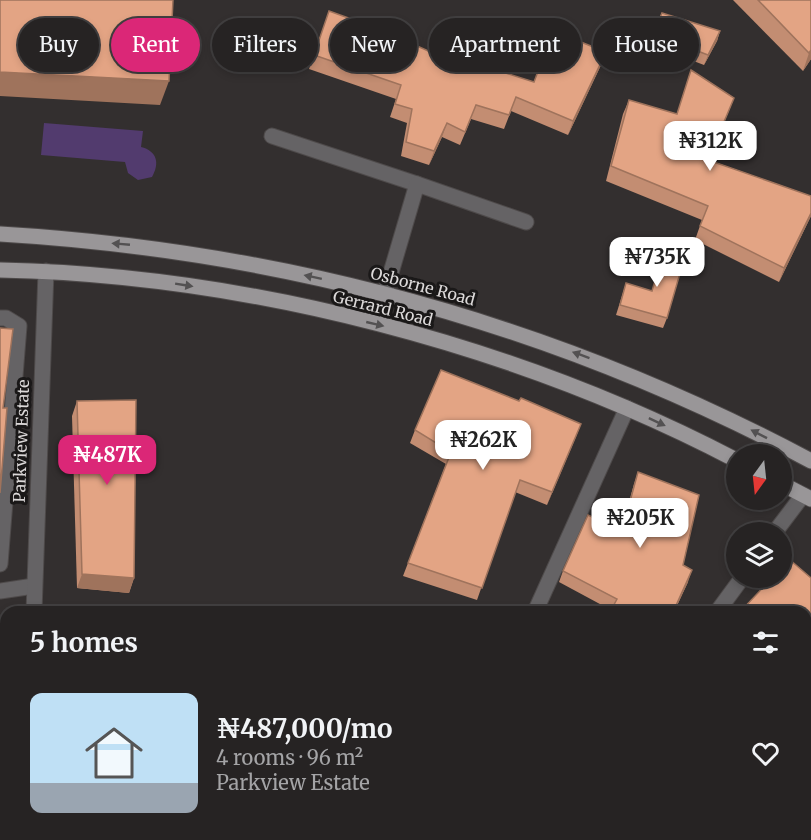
<!DOCTYPE html>
<meta charset="utf-8">
<style>
body{margin:0;font-family:Merriweather,serif;background:#322f30;color:#f1f3f6;height:100vh;display:flex;flex-direction:column;font-size:22px;white-space:nowrap}
*{box-sizing:border-box;margin:0}
p{font-size:20px;color:#a4a4a6}
.icon{flex:none;width:33px;height:33px;fill:none;stroke:currentColor;stroke-width:2;stroke-linecap:round;stroke-linejoin:round}
.map{position:relative;flex:1;overflow:hidden}
.side{position:absolute;left:0px;top:606px;width:812px;height:234px;display:flex;flex-direction:column;background:#262323;border-radius:18px 18px 0 0;box-shadow:0 3px 9px #0003,0 0 0 2px #424041}
.side>*{flex:none}
.banner{position:absolute;left:18px;top:18px;width:776px;height:54px;display:flex;gap:12px}
.needle{width:39px;rotate:195deg}
.buttons{position:absolute;left:726px;top:444px;display:grid;gap:12px}
.buttons a{display:grid;place-items:center;width:66px;height:66px;border-radius:50%;background:#262323;box-shadow:0 3px 9px #0003,0 0 0 2px #424041;font-size:30px}
.price{position:absolute;translate:-50% -51px;padding:0 14px;border-radius:12px;background:#fff;color:#222;font-size:20px;line-height:39px;filter:drop-shadow(0 2px 3px #0008)}
.price::after{content:'';position:absolute;left:50%;top:36px;width:18px;height:14px;margin-left:-9px;background:inherit;clip-path:polygon(0 0,100% 0,50% 100%)}
.price.current{background:#db2777;color:#fff}
ul{padding:0;list-style:none}
li{display:flex;align-items:center;gap:18px;height:150px;padding:0 30px}
li span{display:grid;place-items:center;flex:none;width:168px;height:120px;border-radius:12px;color:#555}
li>.icon{margin-inline-start:auto}
span .icon{width:72px;height:72px;fill:#fffc;stroke-width:1}
li b{font-size:26px}
h2{display:flex;justify-content:space-between;align-items:center;height:72px;padding:0 30px;font-size:26px}
.pill{padding:0 21px;border-radius:27px;background:#262323;box-shadow:0 3px 9px #0003,0 0 0 2px #424041;font-size:21px;line-height:54px}
.pill.current{background:#db2777;color:#fff}
.map>svg:first-child{display:block}
</style>
<div class="map">
<svg width="811" height="840" viewBox="0 0 811 840">
<rect width="100%" height="100%" fill="#332f2f"/>
<path fill="#513c0e" d="M811,698v142h-109l5,-6h99v-129z"/>
<path fill="#523b6e" d="M44,123l99,8 -2,16c16,4 19,16 11,30l-14,3 -10,-7 -3,-11 -84,-7z"/>
<g fill="none" stroke-linecap="round" stroke-linejoin="round">
<defs>
<g id="lane">
<path d="M272,136l145,48"/>
<path d="M385,293l32,-109 109,38"/>
<path d="M0,318h6l13,8 -19,238"/>
<path d="M775,532l28,-37"/>
<path d="M0,591l34,-5"/>
<path d="M535,612l92,-204"/>
<path d="M717,612l25,-34"/>
</g>
<g id="street">
<path d="M34,612l12,-341"/>
<path d="M30,840l1,-6"/>
</g>
<g id="primary">
<path d="M0,234c287,17 558,92 811,227"/>
<path d="M0,270c248,5 516,75 736,190"/>
<path d="M782,484l29,15"/>
</g>
</defs>
<use href="#lane" stroke="#4e4a4a" stroke-width="17"/>
<use href="#street" stroke="#4e4a4a" stroke-width="17"/>
<use href="#primary" stroke="#4e4a4a" stroke-width="17"/>
<use href="#lane" stroke="#656365" stroke-width="15"/>
<use href="#street" stroke="#656365" stroke-width="15"/>
<use href="#primary" stroke="#999698" stroke-width="15"/>
</g>
<g fill="#c38d72">
<path d="M733,0h78v59l-8,12z"/>
<path d="M329,11l115,47 43,9 47,15 67,-17 -33,70 -57,-24 -7,18 -33,-10 -11,26 -18,-8 -13,28 -28,-9 6,-33 -17,-6 6,-18 -87,-30z"/>
<path d="M720,31l-3,10 -13,24 -55,-21 4,-10z"/>
<path d="M691,70l43,28 -25,62 102,36v20l-32,66 -84,-42 7,-20 -96,-39 17,-67 6,-14 48,14z"/>
<path d="M664,250l3,68 -4,10 -47,-13 10,-32 26,8z"/>
<path d="M77,401l57,177 -5,15 -52,-5 -5,-172z"/>
<path d="M581,424l-34,81 -32,-13 -38,108 -74,-24 43,-112 -36,-21 5,-13z"/>
<path d="M638,472l45,93 5,17 -14,30h-64l1,-2 -52,-28 4,-11 58,-40 13,-47z"/>
<path d="M614,834h55l-3,6h-43z"/>
</g>
<g fill="#9f735c">
<path d="M720,31l-3,10 -13,24 4,-10z"/>
<path d="M811,50v9l-8,12 6,-18z"/>
<path d="M606,52l-5,13 -33,70 5,-14z"/>
<path d="M0,72l169,9 -9,24 -160,-9z"/>
<path d="M447,123l-5,14 -13,28 5,-14z"/>
<path d="M811,213v3l-32,66 5,-14z"/>
<path d="M581,424l-5,13 -29,68 5,-13z"/>
<path d="M692,570l-4,12 -14,30h-1z"/>
<path d="M82,574l52,4 -5,15 -52,-5z"/>
<path d="M811,656v6l-5,9v-6z"/>
<path d="M0,726l6,1v10h-6z"/>
</g>
<g fill="#e3a484" stroke="#9f735c" stroke-width="1.5">
<path d="M0,0h173l-4,81 -169,-9z"/>
<path d="M758,0h53v50l-2,3z"/>
<path d="M329,11l50,18 65,29 12,-29 39,12 -8,26 47,15 19,-51 53,21 -33,69 -57,-24 -7,18 -33,-10 -11,27 -18,-9 -13,28 -28,-9 6,-33 -17,-5 6,-19 -87,-30z"/>
<path d="M662,13l58,18 -12,24 -55,-21z"/>
<path d="M691,70l43,28 -26,62 103,36v17l-27,55 -84,-42 8,-20 -97,-40 18,-66 48,14z"/>
<path d="M664,250l21,6 -18,62 -47,-13 6,-22 26,8z"/>
<path d="M0,328l13,1 -10,79h4l-7,85z"/>
<path d="M441,370l78,31 2,-3 60,26 -29,68 -32,-12 -38,108 -74,-25 43,-111 -36,-22z"/>
<path d="M136,400l-2,178 -52,-4 -5,-173z"/>
<path d="M638,472l61,23 -16,70 9,5 -19,42h-63l7,-13 -54,-28 25,-56 34,16z"/>
<path d="M789,559l22,19v78l-5,9v-53h-66l32,-34h10v-11z"/>
<path d="M0,668l6,1v58l-6,-1z"/>
<path d="M640,834h27l-4,6h-15z"/>
</g>
<defs><path id="oneway-solid" d="M-6-.8H1V-3.2L6.5 0L1 3.2V.8H-6Z" transform="scale(1.5)"/></defs>
<g fill="#535152">
<use href="#oneway-solid" transform="translate(121 244) rotate(-175)"/>
<use href="#oneway-solid" transform="translate(313 277) rotate(-168)"/>
<use href="#oneway-solid" transform="translate(184 285) rotate(9)"/>
<use href="#oneway-solid" transform="translate(375 324) rotate(13)"/>
<use href="#oneway-solid" transform="translate(581 355) rotate(-160)"/>
<use href="#oneway-solid" transform="translate(657 422) rotate(25)"/>
<use href="#oneway-solid" transform="translate(759 434) rotate(-153)"/>
</g>
<g text-anchor="middle" stroke-width="6" stroke-linejoin="round" paint-order="stroke">
<g font-size="16" fill="#dcd9d9" stroke="#1a1818">
<text transform="translate(423 286) rotate(15)" y="6">Osborne Road</text>
<text transform="translate(383 308) rotate(14)" y="6">Gerrard Road</text>
<text transform="translate(21 441) rotate(-88)" y="6">Parkview Estate</text>
</g>
</g>
</svg>
<div class="buttons">
<a><svg class="needle" viewBox="-14 -14 28 28"><path d="M0-13l5 13h-10z" fill="#e53935"/><path d="M0 13l5-13h-10z" fill="#a4a4a6"/></svg></a>
<a><svg class="icon" aria-label="layers" viewBox="0 0 24 24"><path d="M12 4l9 5-9 5-9-5zM3 14l9 5 9-5"/></svg></a>
</div>
<b class="price" style="left:710px;top:172px">₦312K</b>
<b class="price" style="left:657px;top:288px">₦735K</b>
<b class="price" style="left:483px;top:471px">₦262K</b>
<b class="price current" style="left:107px;top:486px">₦487K</b>
<b class="price" style="left:640px;top:549px">₦205K</b>
<div class="banner">
<a class="pill">Buy</a>
<a class="pill current">Rent</a>
<a class="pill">Filters</a>
<a class="pill">New</a>
<a class="pill">Apartment</a>
<a class="pill">House</a>
</div>
<section class="side">
<h2>5 homes<svg class="icon" aria-label="filters" viewBox="0 0 24 24"><path d="M4 7h16M4 17h16"/><circle cx="9" cy="7" r="2"/><circle cx="15" cy="17" r="2"/></svg></h2>
<ul>
<li><span style="background:linear-gradient(#bfe0f5 75%,#9aa5b1 0)"><svg class="icon" aria-label="home" viewBox="0 0 24 24"><path d="M3 11l9-7 9 7M6 9v11h12V9"/></svg></span><div><b>₦487,000/mo</b><p>4 rooms · 96 m²</p><p>Parkview Estate</p></div><svg class="icon" aria-label="heart" viewBox="0 0 24 24"><path d="M12 20l-8-8c-3-5 5-10 8-4 3-6 11-1 8 4z"/></svg></li>
</ul>
</section>
</div>
